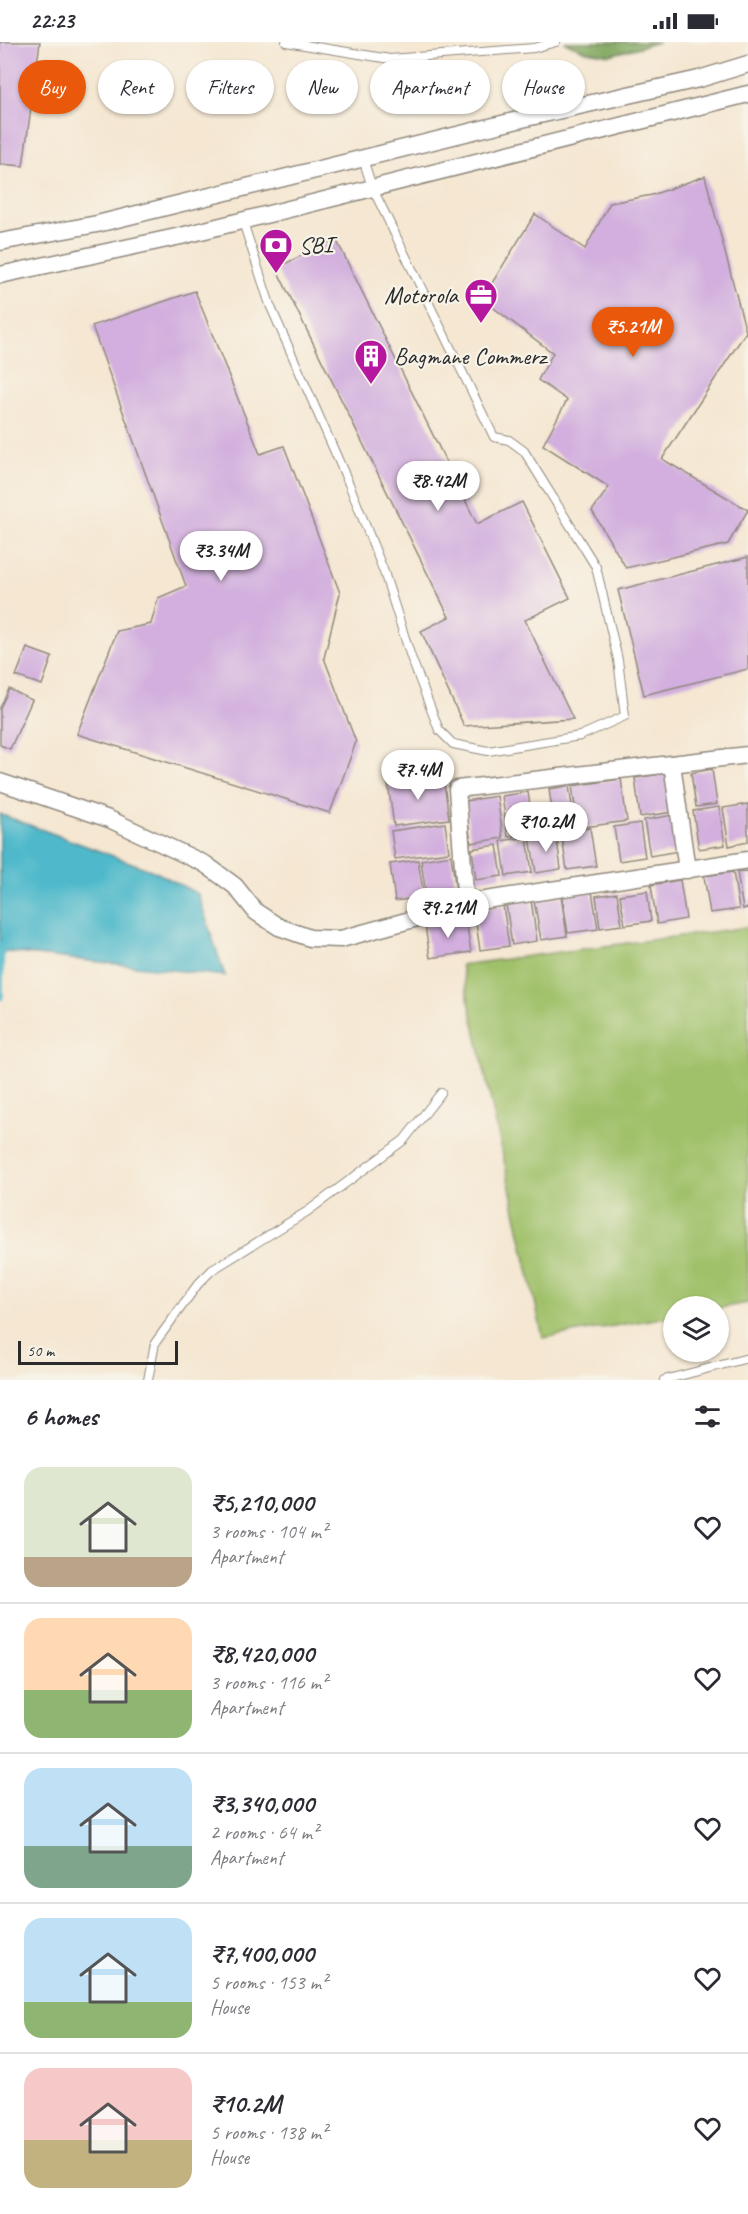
<!DOCTYPE html>
<meta charset="utf-8">
<style>
body{margin:0;font-family:Caveat,sans-serif;background:#f2f2f3;color:#2b2b33;height:100vh;display:flex;flex-direction:column;font-size:22px;white-space:nowrap}
*{box-sizing:border-box;margin:0}
p{font-size:20px;color:#7c7c81}
.icon{flex:none;width:33px;height:33px;fill:none;stroke:currentColor;stroke-width:2;stroke-linecap:round;stroke-linejoin:round}
.map{position:relative;height:1338px;overflow:hidden}
.sheet{display:flex;flex-direction:column;background:#fff;flex:1}
.sheet>*{flex:none}
.banner{position:absolute;left:18px;top:18px;width:712px;height:54px;display:flex;gap:12px}
.fabs{position:absolute;left:663px;top:1254px;display:grid;gap:12px}
.fabs a{display:grid;place-items:center;width:66px;height:66px;border-radius:50%;background:#fff;box-shadow:0 2px 4px #0004;font-size:30px}
.scale{position:absolute;left:18px;bottom:15px;width:160px;box-sizing:border-box;padding-left:6px;border:3px solid #2b2b2b;border-top:0;font-size:16px;line-height:21px;white-space:nowrap;color:#2b2b2b;-webkit-text-stroke:4px #f7f3e8;paint-order:stroke}
.price{position:absolute;translate:-50% -51px;padding:0 14px;border-radius:21px;background:#fff;color:#222;font-size:20px;line-height:39px;filter:drop-shadow(0 2px 3px #0008)}
.price::after{content:'';position:absolute;left:50%;top:36px;width:18px;height:14px;margin-left:-9px;background:inherit;clip-path:polygon(0 0,100% 0,50% 100%)}
.price.on{background:#ea580c;color:#fff}
ul{padding:0;list-style:none}
li{display:flex;align-items:center;gap:18px;height:150px;padding:0 24px}
li+li{border-top:2px solid #e1e1e2}
li span{display:grid;place-items:center;flex:none;width:168px;height:120px;border-radius:18px;color:#555}
li>.icon{margin-inline-start:auto}
span .icon{width:72px;height:72px;fill:#fffc;stroke-width:1}
li b{font-size:26px}
h2{display:flex;justify-content:space-between;align-items:center;height:72px;padding:0 24px;font-size:26px}
.tag{padding:0 21px;border-radius:27px;background:#fff;box-shadow:0 2px 4px #0004;font-size:21px;line-height:54px}
.tag.on{background:#ea580c;color:#fff}
.status{display:flex;justify-content:space-between;align-items:center;height:42px;padding:0 30px;background:#fff;direction:ltr}
.status svg{height:16px;fill:currentColor}
.map>svg:first-child{display:block}
</style>
<div class="status"><b>22:23</b><svg viewBox="0 0 49 12"><path d="M0 12V9h3v3zM5 12V6h3v6zM10 12V3h3v9zM15 12V0h3v12zM26 1h20v11H26zM47 4h2v5h-2z"/></svg></div>
<div class="map">
<svg width="748" height="1338" viewBox="0 0 748 1338">
<rect width="100%" height="100%" fill="#f7f3e8"/>
<filter id="ink" filterUnits="userSpaceOnUse"><feTurbulence type="fractalNoise" baseFrequency=".0167" numOctaves="2"/><feDisplacementMap in="SourceGraphic" scale="12" xChannelSelector="R" yChannelSelector="G"/><feConvolveMatrix kernelMatrix="1 2 1 2 8 2 1 2 1" color-interpolation-filters="sRGB"/></filter>
<filter id="wash" filterUnits="userSpaceOnUse"><feTurbulence type="fractalNoise" baseFrequency=".008" numOctaves="4" result="noise"/><feDisplacementMap in="SourceGraphic" scale="24" xChannelSelector="R" yChannelSelector="G"/><feGaussianBlur stdDeviation="1.35" result="paint"/><feColorMatrix in="noise" values="0 0 0 0 0 0 0 0 0 0 0 0 0 0 0 0 0 1.4 0 .05"/><feComposite in="paint" operator="in"/></filter>
<g filter="url(#wash)">
<rect width="100%" height="100%" fill="#f5e7d2"/>
<path fill="#a0c16a" stroke="#66764a" stroke-width="1.5" d="M748,885v376l-29,5 -45,-2 -1,10 -130,22 -82,-373z"/>
<path fill="#80a75e" stroke="#566944" stroke-width="1.5" d="M564,0h95l-49,13 -24,-4z"/>
<path fill="#4fb9cb" stroke="#3d727b" stroke-width="1.5" d="M0,772l156,58 42,22 27,82 -225,-25z"/>
<g fill="none" stroke-linecap="round" stroke-linejoin="round">
<path stroke="#4fb9cb" stroke-width="7" d="M0,955l1,-53"/>
</g>
<g id="blocks">
<g fill="#d2afde">
<path d="M0,0h40l-17,124 -23,-2z"/>
<path d="M705,134l41,156 -84,127 86,51 -20,34 -102,24 -34,-57 17,-24 -66,-42 24,-45 -29,-20 15,-27 -71,-54 53,-85 50,35 25,-46 42,-8z"/>
<path d="M336,197l141,285 45,-22 48,96 -45,22 48,99 -109,7 -43,-95 28,-14 -173,-349z"/>
<path d="M195,249l65,163 24,-8 56,147 -16,65 32,84 -26,71 -253,-79 40,-103 34,-7 7,-26 28,-12 -94,-260z"/>
<path d="M748,515v112l-104,26 -26,-105z"/>
<path d="M27,606l25,9 -10,28 -26,-9z"/>
<path d="M9,647l23,11 -22,49 -10,-4v-37z"/>
<path d="M712,727l5,35 -21,3 -5,-34z"/>
<path d="M667,731l6,39 -33,5 -5,-39z"/>
<path d="M443,734l6,43 -55,7 -6,-43z"/>
<path d="M621,737l6,42 -49,7 -6,-42z"/>
<path d="M569,744l6,40 -20,4 -6,-41z"/>
<path d="M528,750l6,41 -26,4 -6,-41z"/>
<path d="M497,754l6,42 -32,5 -6,-42z"/>
<path d="M748,762v38l-19,4 -6,-38z"/>
<path d="M719,765l6,38 -26,4 -6,-38z"/>
<path d="M673,773l6,36 -29,5 -6,-36z"/>
<path d="M445,781l4,29 -54,7 -4,-28z"/>
<path d="M640,781l5,34 -26,4 -5,-34z"/>
<path d="M590,786l6,38 -29,4 -6,-38z"/>
<path d="M556,791l5,36 -25,4 -6,-36z"/>
<path d="M527,795l5,35 -26,4 -5,-35z"/>
<path d="M497,803l5,31 -26,4 -4,-31z"/>
<path d="M451,813l5,36 -30,5 -5,-36z"/>
<path d="M418,818l6,37 -29,4 -5,-37z"/>
<path d="M748,829v37l-5,1 -6,-37z"/>
<path d="M733,830l6,37 -29,4 -6,-37z"/>
<path d="M680,838l6,39 -29,5 -6,-39z"/>
<path d="M592,849l6,38 -30,4 -6,-38z"/>
<path d="M647,849l4,30 -26,4 -5,-30z"/>
<path d="M617,851l5,32 -22,3 -4,-32z"/>
<path d="M561,854l6,40 -26,4 -7,-40z"/>
<path d="M531,858l6,41 -25,4 -6,-41z"/>
<path d="M503,863l6,41 -29,4 -6,-40z"/>
<path d="M466,878l5,32 -41,6 -5,-32z"/>
</g>
</g>
</g>
<g filter="url(#ink)">
<use href="#blocks" fill-opacity="0" stroke="#90897e" stroke-width="1.5"/>
<g fill="none" stroke-linecap="round" stroke-linejoin="round">
<defs>
<g id="service">
<path d="M286,0l104,17 144,-11 22,-6"/>
<path d="M242,177l28,86 79,179 35,88 27,85 28,73 14,14 35,7 92,-15 45,-20 -7,-56 -22,-93 -72,-116 -15,-11 -15,-3 -122,-250 -9,-28"/>
<path d="M148,1338l7,-37 43,-59 14,-14 96,-59 96,-71 37,-47"/>
<path d="M664,1338l84,-22"/>
</g>
<g id="minor">
<path d="M0,200l97,-18 433,-107 169,-38 49,-15"/>
<path d="M0,233l181,-39 567,-142"/>
<path d="M672,722l15,106"/>
<path d="M0,740l109,37 96,45 30,22 21,26 23,15 31,11 31,1 138,-38 269,-41"/>
<path d="M466,863l-9,-116 291,-34"/>
</g>
</defs>
<use href="#service" stroke="#90897e" stroke-width="10"/>
<use href="#minor" stroke="#90897e" stroke-width="19"/>
<use href="#service" stroke="#fff" stroke-width="8"/>
<use href="#minor" stroke="#fff" stroke-width="16"/>
</g>
</g>
<defs>
<symbol id="bank-pin" viewBox="-11 -11 22 30"><path d="M0 17L-7.5 6A9.5 9.5 0 1 1 7.5 6Z" fill="#b5179e" stroke="#f7f3e8"/><path d="M-6-4H6V4H-6ZM0-2.3a2.3 2.3 0 1 0 0 4.6a2.3 2.3 0 1 0 0-4.6Z" fill="#fff"/></symbol>
<symbol id="office-pin" viewBox="-11 -11 22 30"><path d="M0 17L-7.5 6A9.5 9.5 0 1 1 7.5 6Z" fill="#b5179e" stroke="#f7f3e8"/><path d="M-6-3h4V-5.5h4V-3h4V5H-6ZM-1-4.5V-3h2v-1.5ZM-6 0V1H6V0Z" fill="#fff"/></symbol>
<symbol id="building-pin" viewBox="-11 -11 22 30"><path d="M0 17L-7.5 6A9.5 9.5 0 1 1 7.5 6Z" fill="#b5179e" stroke="#f7f3e8"/><path d="M-4-6H4V6H1V3H-1V6H-4ZM-2.5-4.3h1.7v1.8h-1.7ZM.8-4.3h1.7v1.8H.8ZM-2.5-1h1.7V.8h-1.7ZM.8-1h1.7V.8H.8Z" fill="#fff"/></symbol>
</defs>
<g fill-rule="evenodd">
<use href="#bank-pin" x="257" y="184" width="38" height="52"/>
<use href="#office-pin" x="462" y="234" width="38" height="52"/>
<use href="#building-pin" x="352" y="295" width="38" height="52"/>
</g>
<g text-anchor="middle" stroke-width="4.5" stroke-linejoin="round" paint-order="stroke">
<g font-size="24" fill="#2b2b2b" stroke="#f7f3e8" text-anchor="start">
<text x="299" y="211">SBI</text>
<text x="458" y="261" text-anchor="end">Motorola</text>
<text x="394" y="322">Bagmane Commerz</text>
</g>
</g>
</svg>
<div class="fabs">
<a><svg class="icon" aria-label="layers" viewBox="0 0 24 24"><path d="M12 4l9 5-9 5-9-5zM3 14l9 5 9-5"/></svg></a>
</div>
<div class="scale">50 m</div>
<b class="price on" style="left:633px;top:316px">₹5.21M</b>
<b class="price" style="left:438px;top:470px">₹8.42M</b>
<b class="price" style="left:221px;top:540px">₹3.34M</b>
<b class="price" style="left:418px;top:759px">₹7.4M</b>
<b class="price" style="left:546px;top:811px">₹10.2M</b>
<b class="price" style="left:448px;top:897px">₹9.21M</b>
<div class="banner">
<a class="tag on">Buy</a>
<a class="tag">Rent</a>
<a class="tag">Filters</a>
<a class="tag">New</a>
<a class="tag">Apartment</a>
<a class="tag">House</a>
</div>
</div>
<section class="sheet">
<h2>6 homes<svg class="icon" aria-label="filters" viewBox="0 0 24 24"><path d="M4 7h16M4 17h16"/><circle cx="9" cy="7" r="2"/><circle cx="15" cy="17" r="2"/></svg></h2>
<ul>
<li><span style="background:linear-gradient(#dfe7d0 75%,#b9a48a 0)"><svg class="icon" aria-label="home" viewBox="0 0 24 24"><path d="M3 11l9-7 9 7M6 9v11h12V9"/></svg></span><div><b>₹5,210,000</b><p>3 rooms · 104 m²</p><p>Apartment</p></div><svg class="icon" aria-label="heart" viewBox="0 0 24 24"><path d="M12 20l-8-8c-3-5 5-10 8-4 3-6 11-1 8 4z"/></svg></li>
<li><span style="background:linear-gradient(#ffd9b3 60%,#8fb573 0)"><svg class="icon" aria-label="home" viewBox="0 0 24 24"><path d="M3 11l9-7 9 7M6 9v11h12V9"/></svg></span><div><b>₹8,420,000</b><p>3 rooms · 116 m²</p><p>Apartment</p></div><svg class="icon" aria-label="heart" viewBox="0 0 24 24"><path d="M12 20l-8-8c-3-5 5-10 8-4 3-6 11-1 8 4z"/></svg></li>
<li><span style="background:linear-gradient(#bfe0f5 65%,#7fa58c 0)"><svg class="icon" aria-label="home" viewBox="0 0 24 24"><path d="M3 11l9-7 9 7M6 9v11h12V9"/></svg></span><div><b>₹3,340,000</b><p>2 rooms · 64 m²</p><p>Apartment</p></div><svg class="icon" aria-label="heart" viewBox="0 0 24 24"><path d="M12 20l-8-8c-3-5 5-10 8-4 3-6 11-1 8 4z"/></svg></li>
<li><span style="background:linear-gradient(#bfe0f5 70%,#8fb573 0)"><svg class="icon" aria-label="home" viewBox="0 0 24 24"><path d="M3 11l9-7 9 7M6 9v11h12V9"/></svg></span><div><b>₹7,400,000</b><p>5 rooms · 153 m²</p><p>House</p></div><svg class="icon" aria-label="heart" viewBox="0 0 24 24"><path d="M12 20l-8-8c-3-5 5-10 8-4 3-6 11-1 8 4z"/></svg></li>
<li><span style="background:linear-gradient(#f6c9c9 60%,#c2b280 0)"><svg class="icon" aria-label="home" viewBox="0 0 24 24"><path d="M3 11l9-7 9 7M6 9v11h12V9"/></svg></span><div><b>₹10.2M</b><p>5 rooms · 138 m²</p><p>House</p></div><svg class="icon" aria-label="heart" viewBox="0 0 24 24"><path d="M12 20l-8-8c-3-5 5-10 8-4 3-6 11-1 8 4z"/></svg></li>
</ul>
</section>
